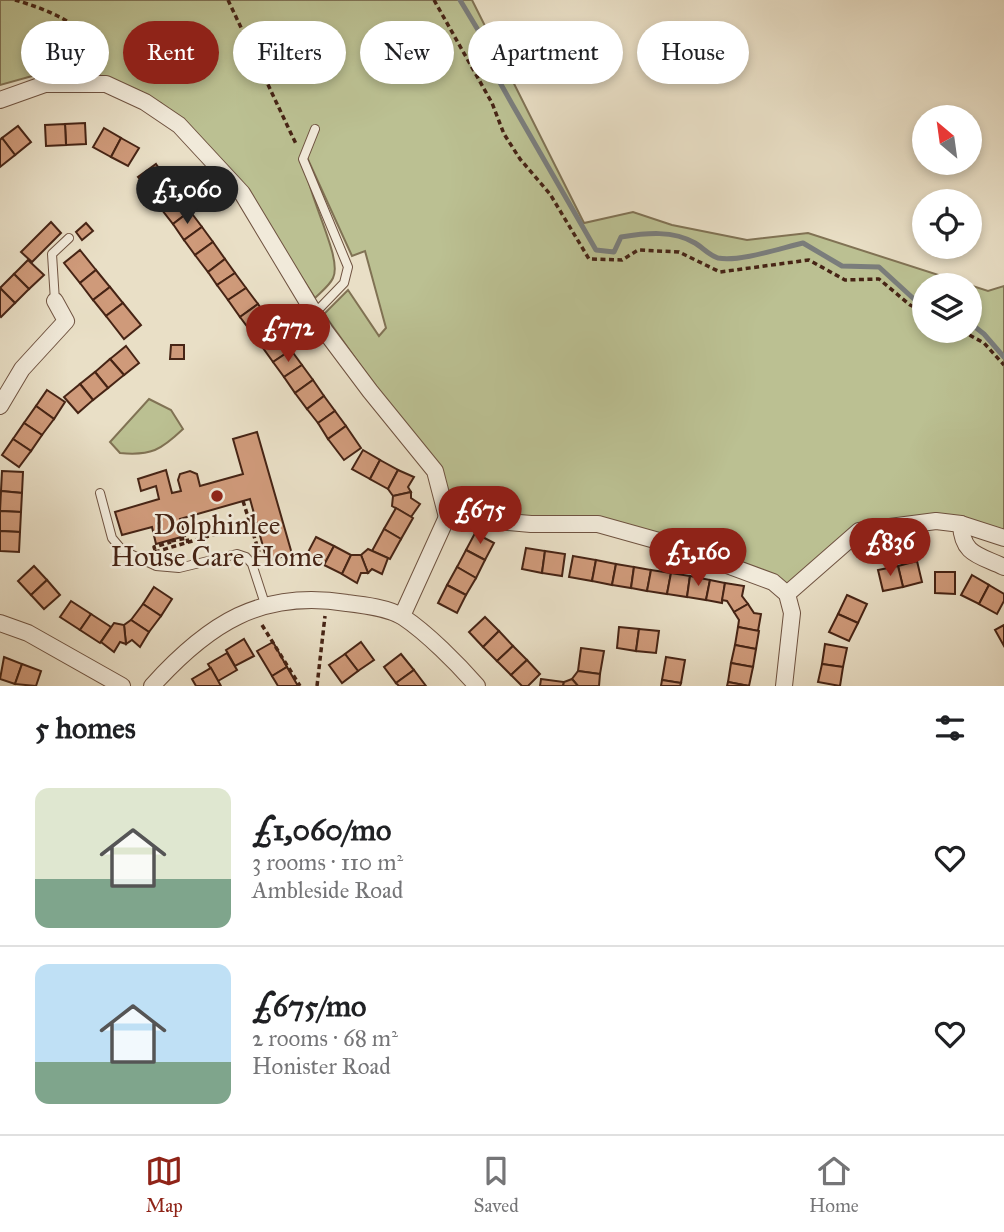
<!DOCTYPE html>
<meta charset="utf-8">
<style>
body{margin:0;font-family:"IM FELL Great Primer",serif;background:#f6f6f6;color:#202124;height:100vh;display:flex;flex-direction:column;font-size:26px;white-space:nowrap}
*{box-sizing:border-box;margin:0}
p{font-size:23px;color:#757577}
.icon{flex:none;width:38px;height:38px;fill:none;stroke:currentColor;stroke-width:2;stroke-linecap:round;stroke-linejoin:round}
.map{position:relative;height:686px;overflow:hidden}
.panel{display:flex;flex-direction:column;background:#fff;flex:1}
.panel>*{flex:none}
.top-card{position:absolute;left:21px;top:21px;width:962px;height:63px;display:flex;gap:14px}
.needle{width:46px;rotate:331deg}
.fabs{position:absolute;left:912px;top:105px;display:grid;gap:14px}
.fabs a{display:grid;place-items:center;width:70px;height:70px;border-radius:50%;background:#fff;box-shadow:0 4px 10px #0003;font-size:35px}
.price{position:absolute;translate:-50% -60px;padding:0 16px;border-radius:24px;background:#8f2418;color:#fff;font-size:23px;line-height:46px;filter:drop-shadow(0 2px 4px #0008)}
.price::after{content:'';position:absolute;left:50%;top:42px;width:21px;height:16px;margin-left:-10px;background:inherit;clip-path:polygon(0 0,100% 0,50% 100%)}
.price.on{background:#222;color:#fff}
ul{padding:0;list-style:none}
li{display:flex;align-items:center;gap:21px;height:175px;padding:0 35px}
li+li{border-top:2px solid #e0e0e0}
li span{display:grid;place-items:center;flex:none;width:196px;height:140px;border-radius:14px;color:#555}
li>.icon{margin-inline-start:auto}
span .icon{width:84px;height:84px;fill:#fffc;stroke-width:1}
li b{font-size:30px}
h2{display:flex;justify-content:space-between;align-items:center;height:84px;padding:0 35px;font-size:30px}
.chip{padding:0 24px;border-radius:32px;background:#fff;box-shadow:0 4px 10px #0003;font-size:24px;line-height:63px}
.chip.on{background:#8f2418;color:#fff}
.tabs{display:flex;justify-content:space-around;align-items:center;height:98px;border-top:2px solid #e0e0e0;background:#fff;font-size:19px;color:#757577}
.tabs a{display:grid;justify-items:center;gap:4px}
.tabs .on{color:#8f2418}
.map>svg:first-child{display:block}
</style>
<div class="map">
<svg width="1004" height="686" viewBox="0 0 1004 686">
<rect width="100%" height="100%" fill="#e9dfc6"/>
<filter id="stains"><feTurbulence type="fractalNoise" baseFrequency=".00286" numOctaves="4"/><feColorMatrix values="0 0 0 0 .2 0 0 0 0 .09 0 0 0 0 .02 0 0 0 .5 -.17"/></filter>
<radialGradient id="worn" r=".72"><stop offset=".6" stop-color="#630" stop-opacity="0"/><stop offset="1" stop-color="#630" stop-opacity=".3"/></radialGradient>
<g fill="#bbc092" stroke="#807254" stroke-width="2" fill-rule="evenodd">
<path d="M0,0h472l112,223 49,-11 39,13 75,15 61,-7 180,58 16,-5v252l-43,-14 -102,7 -72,63 -174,-64 -166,-13 -12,-46 -111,-157 24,-24 31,46 7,-8 -21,-77 -13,5 -47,-103c-4,34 39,103 28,125 -3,7 -12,14 -18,20l-69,-107 -50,-53 -35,-35 -62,-25 1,-9 -57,4 -43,12zM924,285h46v46h-46z"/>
<path d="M149,399l22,11 12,19c-22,21 -32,27 -63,24l-10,-11z"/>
</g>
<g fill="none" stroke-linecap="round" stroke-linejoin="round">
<g stroke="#7a7d7c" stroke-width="5">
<path d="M460,0l21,35 8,28 23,41 84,146 18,2 7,-15c25,-4 52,-7 74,6 7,4 15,13 23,15 22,4 63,-10 85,-15l39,23 37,1 36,33 9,1"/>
<path d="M970,323l14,11 20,23"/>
</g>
</g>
<g fill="#cf9a7a" stroke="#462415" stroke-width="2">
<path d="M85,123l1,21 -20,1 -1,-21z"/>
<path d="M65,124l1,21 -20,1 -1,-21z"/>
<path d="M18,126l13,16 -16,13 -13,-17z"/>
<path d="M104,128l17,10 -10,19 -18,-10z"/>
<path d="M2,138l13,17 -15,12v-27z"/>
<path d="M121,138l18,10 -11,18 -17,-9z"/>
<path d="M156,164l12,17 -17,12 -13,-16z"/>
<path d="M168,181l12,16 -18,13 -11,-17z"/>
<path d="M180,197l10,14 -17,13 -11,-14z"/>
<path d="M190,211l12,16 -18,13 -11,-16z"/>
<path d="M51,222l10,11 -29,29 -11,-10z"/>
<path d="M86,223l7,8 -11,9 -6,-8z"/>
<path d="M202,227l11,15 -18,13 -11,-15z"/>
<path d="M213,242l12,17 -17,13 -13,-17z"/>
<path d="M80,250l16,20 -16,13 -16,-20z"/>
<path d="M225,259l10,14 -18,12 -9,-13z"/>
<path d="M28,260l16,15 -15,14 -15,-15z"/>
<path d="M96,270l14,17 -17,13 -13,-17z"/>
<path d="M235,273l11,15 -18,12 -11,-15z"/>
<path d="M14,274l15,15 -14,14 -15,-15z"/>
<path d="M110,287l13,16 -17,13 -13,-16z"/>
<path d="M0,288l15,15 -14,14 -1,-1z"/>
<path d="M246,288l12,16 -18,13 -12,-17z"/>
<path d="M123,303l18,22 -17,14 -18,-23z"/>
<path d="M258,304l11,16 -17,13 -12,-16z"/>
<path d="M269,320l12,16 -18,12 -11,-15z"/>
<path d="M281,336l10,14 -18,12 -10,-14z"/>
<path d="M171,345h13v14h-14z"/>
<path d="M126,346l13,17 -15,12 -14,-16z"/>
<path d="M291,350l11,15 -18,12 -11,-15z"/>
<path d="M110,359l14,16 -16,13 -13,-16z"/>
<path d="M302,365l11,15 -18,13 -11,-16z"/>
<path d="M95,372l13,16 -15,12 -13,-16z"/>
<path d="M313,380l11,16 -17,13 -12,-16z"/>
<path d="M80,384l13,16 -15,13 -14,-16z"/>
<path d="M47,390l18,12 -11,17 -18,-13z"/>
<path d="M324,396l11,15 -17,12 -11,-14z"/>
<path d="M36,406l18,13 -12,16 -18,-12z"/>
<path d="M335,411l11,15 -18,13 -10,-16z"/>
<path d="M24,423l18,12 -11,16 -18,-12z"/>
<path d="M346,426l15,22 -17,12 -16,-21z"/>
<path d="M257,432l35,122 -25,7 -17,-62 -70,20 5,17 -29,8 -4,-17 -30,8 -7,-23 44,-13 -3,-13 -15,5 -3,-12 28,-9 6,23 9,-2 -3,-11 2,-6 10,-3 7,3 3,12 43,-12 -10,-35z"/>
<path d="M13,439l18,12 -12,16 -17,-12z"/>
<path d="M363,450l17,10 -10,19 -18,-10z"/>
<path d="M380,460l18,10 -10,19 -18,-10z"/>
<path d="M398,470l16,7 -6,10 3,5 -18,4 -5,-7z"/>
<path d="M2,471l21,1 -1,21 -21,-2z"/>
<path d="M1,491l21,2 -1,19 -21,-1z"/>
<path d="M411,492v6l9,6 -9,13 -19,-11 1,-10z"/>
<path d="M396,508l17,10 -12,21 -17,-10z"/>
<path d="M0,511l21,1 -1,20 -20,-1z"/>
<path d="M384,529l17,10 -11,20 -18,-8z"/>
<path d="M0,531l20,1 -1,20 -19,-1z"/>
<path d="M475,533l19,10 -9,17 -19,-10z"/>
<path d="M316,537l18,9 -10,19 -18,-9z"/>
<path d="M334,546l17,9 -9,19 -18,-9z"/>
<path d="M526,548l19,3 -3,22 -20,-4z"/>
<path d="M368,549l20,9 -6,16 -10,-5 -4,4 -7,-18z"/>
<path d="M466,550l19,10 -9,18 -19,-11z"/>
<path d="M545,551l20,3 -3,22 -20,-3z"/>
<path d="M351,555h10l7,18h-7l-4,10 -15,-9z"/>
<path d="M573,556l23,4 -4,21 -23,-4z"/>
<path d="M596,560l20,4 -4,21 -20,-4z"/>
<path d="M917,561l5,21 -19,5 -5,-21z"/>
<path d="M616,564l18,3 -3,21 -19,-3z"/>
<path d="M34,566l13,14 -16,15 -13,-14z"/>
<path d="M898,566l5,21 -20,4 -5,-21z"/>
<path d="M457,567l19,11 -10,17 -19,-10z"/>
<path d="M634,567l17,3 -4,21 -16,-3z"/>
<path d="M651,570l20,3 -4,21 -20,-3z"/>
<path d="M935,572h20v22l-20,-1z"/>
<path d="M671,573l19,3 -3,21 -20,-3z"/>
<path d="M972,575l17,10 -10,19 -18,-9z"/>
<path d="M690,576l20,4 -4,20 -19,-3z"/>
<path d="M47,580l13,15 -16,14 -13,-14z"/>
<path d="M710,580l15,3 -3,20 -16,-3z"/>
<path d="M725,583l19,3 -2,10 6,8 -14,8 -7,-11 -5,-1z"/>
<path d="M447,585l19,10 -9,18 -19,-10z"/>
<path d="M989,585l15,9v7l-7,13 -18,-10z"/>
<path d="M154,587l18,12 -11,17 -18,-12z"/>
<path d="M847,595l20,9 -9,19 -20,-9z"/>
<path d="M71,601l20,13 -11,16 -20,-13z"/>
<path d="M143,604l18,12 -12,16 -18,-12z"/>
<path d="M748,604l6,9 7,1 -3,17 -20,-4 1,-7 -5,-8z"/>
<path d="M91,614l20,13 -11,16 -20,-13z"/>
<path d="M838,614l20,9 -9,18 -20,-9z"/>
<path d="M485,617l14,14 -16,16 -14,-15z"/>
<path d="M131,620l18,12 -9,15 -8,-7 -6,4 -2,-19z"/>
<path d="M114,623l10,2 2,19 -6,-2 -6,10 -13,-10z"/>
<path d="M1004,625v21l-9,-16z"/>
<path d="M619,627l20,2 -3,22 -19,-3z"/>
<path d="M738,627l21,4 -3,18 -21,-4z"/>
<path d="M639,629l20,2 -3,22 -20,-2z"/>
<path d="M499,631l14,15 -16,15 -14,-14z"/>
<path d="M244,639l10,17 -19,10 -9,-16z"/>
<path d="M273,642l14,25 -15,9 -15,-25z"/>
<path d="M361,642l13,18 -16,11 -13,-17z"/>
<path d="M825,644l22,4 -4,19 -21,-3z"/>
<path d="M735,645l21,4 -3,18 -22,-4z"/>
<path d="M513,646l14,14 -16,15 -14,-14z"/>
<path d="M581,648l23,3 -4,23 -22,-3z"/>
<path d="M227,653l10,17 -19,11 -10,-17z"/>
<path d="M345,654l13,17 -16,12 -13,-18z"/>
<path d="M401,654l13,16 -18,13 -12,-16z"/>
<path d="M4,657l18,7 -7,20 -15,-5z"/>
<path d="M666,657l19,3 -4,23 -19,-3z"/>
<path d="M527,660l13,14 -12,12h-6l-11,-11z"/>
<path d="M731,663l22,4 -4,19 -21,-4z"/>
<path d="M22,664l19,7 -5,15 -21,-2z"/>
<path d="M822,664l21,3 -3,19 -22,-4z"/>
<path d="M287,667l11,19h-20l-6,-10z"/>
<path d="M211,668l10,18h-25l-4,-7z"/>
<path d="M414,670l12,16h-27l-3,-3z"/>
<path d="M578,671l22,3 -1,12h-21l-6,-7z"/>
<path d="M541,679l23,3 -1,4h-23z"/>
<path d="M572,679l6,7h-15l1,-4z"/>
<path d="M662,680l19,3 -1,3h-19z"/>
<path d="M728,682l21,4h-22z"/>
</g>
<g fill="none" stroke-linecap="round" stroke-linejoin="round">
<defs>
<g id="lane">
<path d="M315,129l-12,30 45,108 -4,16 -29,30"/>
<path d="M55,301l-3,-47 17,-16"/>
<path d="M100,493l12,45 10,12 34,16 23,2 58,-14 9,3 6,7 13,40"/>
</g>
<g id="street">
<path d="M0,100l45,-16h61l39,18 34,23 63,68 83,138 45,60 65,80 12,46 84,7h67l75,21 100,37 14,12 5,19 -8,73"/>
<path d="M0,406l22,-37 44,-48 -11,-20"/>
<path d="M961,524c1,31 18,31 43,43"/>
<path d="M787,594l72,-63 77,-10 25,3 43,14"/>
<path d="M402,616l45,-99"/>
<path d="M0,623l28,10 94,53"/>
<path d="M152,686c56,-62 109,-97 195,-83 17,2 42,5 56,14 24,16 55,47 74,69"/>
</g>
</defs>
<use href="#lane" stroke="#6f5341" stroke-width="10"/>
<use href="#street" stroke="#6f5341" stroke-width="18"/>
<g stroke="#462415" stroke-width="3.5" stroke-dasharray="5 3.5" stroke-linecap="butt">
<path d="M15,0c33,10 85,27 79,70"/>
<path d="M228,0l68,144"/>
<path d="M434,0l58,103 12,31 16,25 30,35 39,65 33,1 16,-10 41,2 41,20 89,-12 36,20 34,-1 31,26 14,6"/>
<path d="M962,331l22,12 20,22"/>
<path d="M243,501l16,51"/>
<path d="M171,541l16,-3 1,5"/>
<path d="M155,550l-1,-3 17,-5"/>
<path d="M155,552l95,-28"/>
<path d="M262,625l38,61"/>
<path d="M317,686l8,-70"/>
</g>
<use href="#lane" stroke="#f1eada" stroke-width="8"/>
<use href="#street" stroke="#f1eada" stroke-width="16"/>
</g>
<circle fill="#8f2418" stroke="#f1eada" stroke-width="2.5" cx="217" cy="496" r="7"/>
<g text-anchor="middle" stroke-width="5" stroke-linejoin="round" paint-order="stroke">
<g font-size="28" fill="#462415" stroke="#f1eada">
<text x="217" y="534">Dolphinlee<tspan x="217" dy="32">House Care Home</tspan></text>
</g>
</g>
<rect width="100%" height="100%" filter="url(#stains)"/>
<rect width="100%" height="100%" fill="url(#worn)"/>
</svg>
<div class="fabs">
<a><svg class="needle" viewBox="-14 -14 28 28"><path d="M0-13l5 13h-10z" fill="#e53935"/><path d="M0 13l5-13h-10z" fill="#757577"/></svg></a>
<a><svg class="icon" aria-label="locate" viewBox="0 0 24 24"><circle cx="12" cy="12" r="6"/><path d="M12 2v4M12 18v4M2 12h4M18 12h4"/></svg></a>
<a><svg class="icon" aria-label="layers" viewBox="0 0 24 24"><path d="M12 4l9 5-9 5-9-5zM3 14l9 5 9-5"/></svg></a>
</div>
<b class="price on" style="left:187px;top:226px">£1,060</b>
<b class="price" style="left:288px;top:364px">£772</b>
<b class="price" style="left:480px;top:546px">£675</b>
<b class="price" style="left:890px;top:578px">£836</b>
<b class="price" style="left:698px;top:588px">£1,160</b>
<div class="top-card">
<a class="chip">Buy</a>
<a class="chip on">Rent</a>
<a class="chip">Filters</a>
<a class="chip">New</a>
<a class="chip">Apartment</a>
<a class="chip">House</a>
</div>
</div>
<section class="panel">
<h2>5 homes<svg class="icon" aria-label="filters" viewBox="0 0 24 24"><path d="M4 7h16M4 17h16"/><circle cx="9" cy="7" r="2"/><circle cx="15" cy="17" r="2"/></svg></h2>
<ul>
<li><span style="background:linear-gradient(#dfe7d0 65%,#7fa58c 0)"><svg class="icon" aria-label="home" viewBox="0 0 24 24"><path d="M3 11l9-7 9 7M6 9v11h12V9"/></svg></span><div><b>£1,060/mo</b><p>3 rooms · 110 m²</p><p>Ambleside Road</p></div><svg class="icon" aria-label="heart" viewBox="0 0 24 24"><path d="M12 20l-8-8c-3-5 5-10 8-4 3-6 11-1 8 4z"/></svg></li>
<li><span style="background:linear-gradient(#bfe0f5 70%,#7fa58c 0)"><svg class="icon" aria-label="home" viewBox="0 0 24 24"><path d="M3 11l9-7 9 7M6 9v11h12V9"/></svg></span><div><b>£675/mo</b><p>2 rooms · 68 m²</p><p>Honister Road</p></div><svg class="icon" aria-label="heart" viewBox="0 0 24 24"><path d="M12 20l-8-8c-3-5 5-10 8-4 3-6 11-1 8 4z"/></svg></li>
</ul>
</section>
<nav class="tabs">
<a class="on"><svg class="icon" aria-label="map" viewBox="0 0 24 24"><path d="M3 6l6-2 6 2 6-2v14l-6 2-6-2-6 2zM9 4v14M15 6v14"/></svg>Map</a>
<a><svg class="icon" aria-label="saved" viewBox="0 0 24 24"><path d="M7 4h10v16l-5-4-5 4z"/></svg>Saved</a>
<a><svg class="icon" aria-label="home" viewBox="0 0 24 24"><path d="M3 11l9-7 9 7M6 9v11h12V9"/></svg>Home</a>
</nav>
